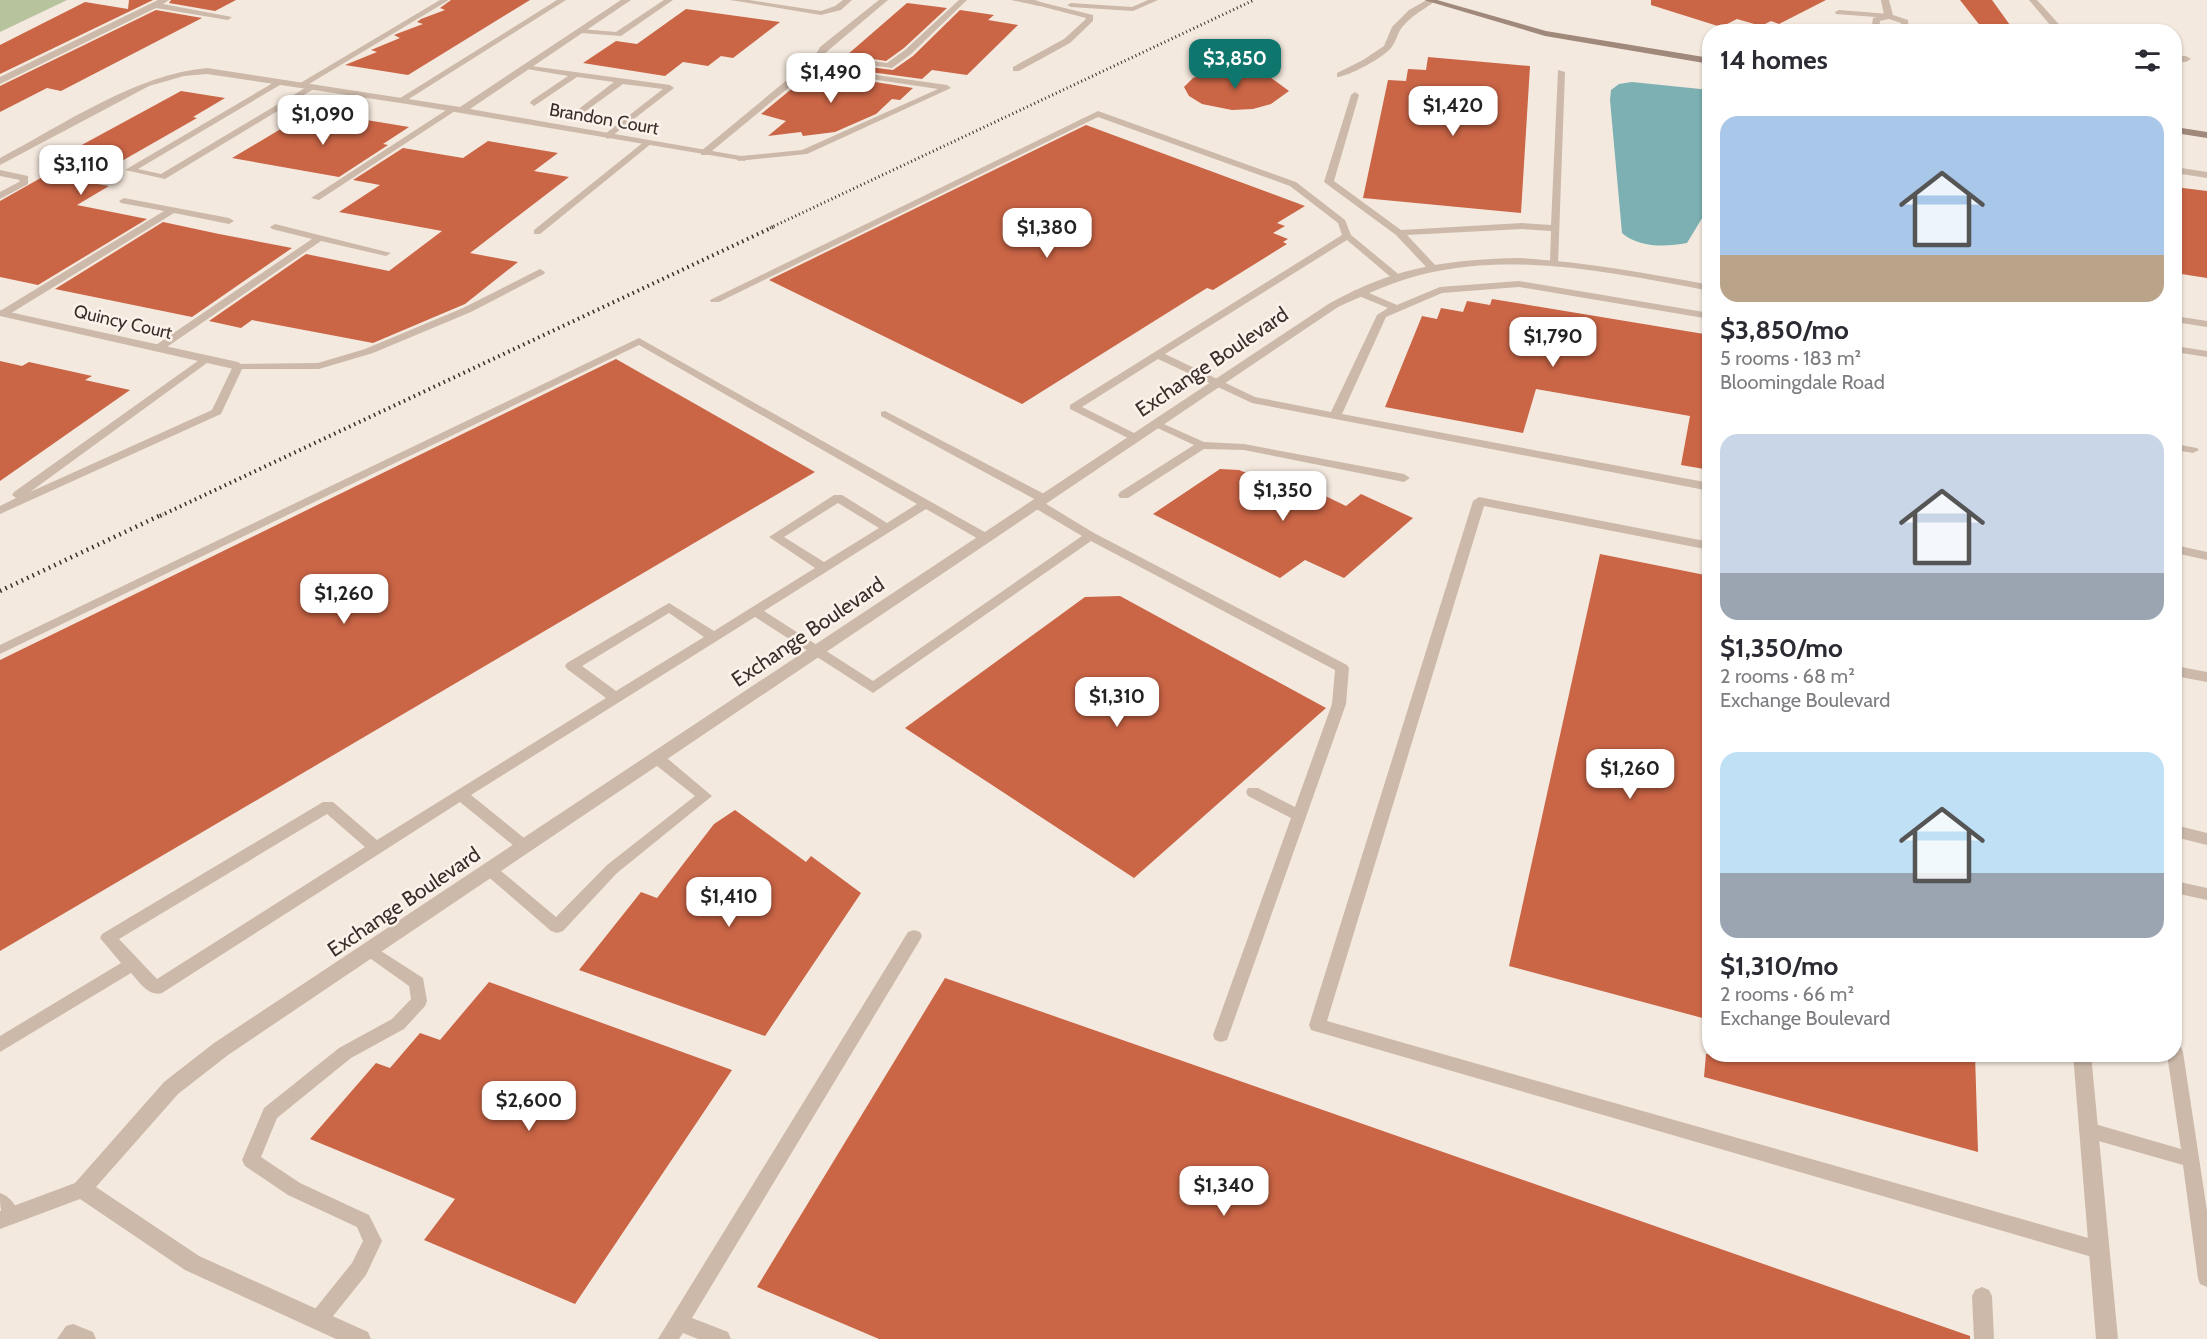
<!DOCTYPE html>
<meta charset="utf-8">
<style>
body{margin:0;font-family:Cabin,sans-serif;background:#f2f2f3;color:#2b2b33;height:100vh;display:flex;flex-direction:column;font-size:22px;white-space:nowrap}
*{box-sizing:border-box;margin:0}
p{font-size:20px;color:#7c7c81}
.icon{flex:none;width:33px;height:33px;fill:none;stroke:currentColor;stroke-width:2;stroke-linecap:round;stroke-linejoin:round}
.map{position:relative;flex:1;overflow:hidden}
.details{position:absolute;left:1702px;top:24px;width:480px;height:1038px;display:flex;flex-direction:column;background:#fff;border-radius:24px;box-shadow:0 2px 4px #0004}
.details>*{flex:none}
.price{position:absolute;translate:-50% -51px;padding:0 14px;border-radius:12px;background:#fff;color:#222;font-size:20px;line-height:39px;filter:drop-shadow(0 2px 3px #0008)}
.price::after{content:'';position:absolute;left:50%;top:36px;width:18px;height:14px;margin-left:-9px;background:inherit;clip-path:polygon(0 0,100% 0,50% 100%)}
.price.on{background:#0f766e;color:#fff}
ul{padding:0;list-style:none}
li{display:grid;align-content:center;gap:12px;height:318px;padding:0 18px}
li span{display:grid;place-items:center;height:186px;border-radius:18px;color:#555}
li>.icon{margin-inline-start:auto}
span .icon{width:108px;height:108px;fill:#fffc;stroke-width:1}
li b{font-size:26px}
h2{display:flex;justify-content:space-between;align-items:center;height:72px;padding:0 18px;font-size:26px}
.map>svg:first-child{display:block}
</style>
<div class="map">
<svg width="2207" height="1339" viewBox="0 0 2207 1339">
<rect width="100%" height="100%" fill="#f4e9de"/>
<path fill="#b7c39d" d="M0,0h67l-67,32z"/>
<path fill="#7cb0b2" d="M1632,82l78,8v115l-23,38c-21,4 -48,5 -65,-10l-12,-133 1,-10 8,-6z"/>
<g fill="#ca6546">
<path d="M129,0h24l-153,74v-29l85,-43 43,7z"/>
<path d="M171,0h65l-21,11 -46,-8z"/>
<path d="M451,0h79l-122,75 -63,-10 32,-13 -6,-2 29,-12 -6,-3 5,-2 24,-9 -6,-2 4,-3 24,-9 -5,-2z"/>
<path d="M1651,0h175l-47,24 -8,-3 -10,5 -24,-7 -16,8 -70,-22z"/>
<path d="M1960,0h32l23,32h-30z"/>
<path d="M907,3l40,5 -43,40 -18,13 -39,-6z"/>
<path d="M686,9l94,13 -47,36 -12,-2 -13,10 -25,-4 -18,14 -82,-13 33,-22 21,3z"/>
<path d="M156,10l46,8 -141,73 -14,-3 -47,24v-26z"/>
<path d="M960,10l34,5 -6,5 30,5 -51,50 -35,-5 -10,9 -89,-12 4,-4 56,7 20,-14z"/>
<path d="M1428,57l102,9 -9,147 -158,-15 25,-118 18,1 2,-12 18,1z"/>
<path d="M1241,69l29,8 19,14 -18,13 -18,5 -21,1 -30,-6 -13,-8 -5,-9 9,-9 16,-6z"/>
<path d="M811,73l13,1 89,14 -13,12 -8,-1 -16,15 -41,18 -32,4 -2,-4 -33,4 18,-15 -25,-7z"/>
<path d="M181,91l44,7 -32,19 4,1 -112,64 24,4 -32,19 70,14 -109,66 -38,-8v-76l69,-39 -13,-3z"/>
<path d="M336,115l73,12 -26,17 5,1 -49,32 -107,-19 57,-34 26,4z"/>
<path d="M1086,125l219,81 -28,17 8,3 -12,7 15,6 -5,3 4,2 -74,46 -6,-2 -185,116 -253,-124z"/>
<path d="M488,141l70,12 -24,18 35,6 -99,76 48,9 -53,42 -92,39 -121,-23 -11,8 -32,-7 97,-67 83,17 53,-40 -103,-19 41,-27 -27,-5 50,-32 60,10z"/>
<path d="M2175,187l32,4v87l-32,-5z"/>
<path d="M163,222l56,12 73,14 -100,69 -137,-28z"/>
<path d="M1492,299l218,36v135l-29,-5 9,-49 -154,-27 -13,44 -138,-26 37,-91 15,3 4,-11 22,4 4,-11 23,4z"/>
<path d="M616,359l199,113 -815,479v-291z"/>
<path d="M0,361l22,5 7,-4 63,14 -7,4 45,10 -130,91z"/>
<path d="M1220,469l19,1 23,9 12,-8 72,35 15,-12 52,24 -69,60 -39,-18 -25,18 -127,-64z"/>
<path d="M1600,554l110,22v444l-201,-54z"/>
<path d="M1120,596l206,112 -192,170 -229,-150 180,-131z"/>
<path d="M735,810l71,52 5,-6 50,37 -96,143 -186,-66 62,-78 16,6 57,-74z"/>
<path d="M945,978l1025,358v3h-1091l-122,-52z"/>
<path d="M489,982l243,88 -157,234 -151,-64 31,-41 -145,-60 66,-76 14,5 30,-35 20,7z"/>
<path d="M1706,1054h269l3,98 -274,-75z"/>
</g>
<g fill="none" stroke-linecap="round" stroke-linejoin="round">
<g fill="#ccb9a9" fill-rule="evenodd">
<path d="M440,0h9l-145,87 -7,-2z"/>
<path d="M557,0h9l-162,102 -7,-2z"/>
<path d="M664,0h9l-52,36 -40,-3 -4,-2 4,-2 35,3z"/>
<path d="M730,0h19l72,11 14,-5 8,-6h9l-11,10 -20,5z"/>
<path d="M879,0h9l-64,54 63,9 18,-13 54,-50h8l-56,54 -19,14 -76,-10 -1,-2 5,-9z"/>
<path d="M1148,0h10l-25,11 -62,-4 -4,-2 4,-2 61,4z"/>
<path d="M1427,0l8,1c-10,8 -21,13 -30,23 -8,7 -8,17 -14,24 -7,9 -43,29 -54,29v-4l26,-13 21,-14 8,-19 17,-17z"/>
<path d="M1036,1l57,14v6l-23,22 -51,28h-6v-4l51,-28 21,-19 1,-2 -50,-13z"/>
<path d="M1839,10l50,4 4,2 -4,2 -53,-4 -1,-2z"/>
<path d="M524,65l146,20 4,3 -66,51 -4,-3 1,-2 58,-45 -40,-5 -40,29 -4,-3 1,-2 34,-26 -37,-5 -43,29 -4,-3 1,-2 37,-25 -41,-7 -4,-2z"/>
<path d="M805,65l142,20 4,3 -144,66 -69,7 -1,-2 4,-3 61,-6 136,-61 -128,-19 -103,85h-6v-4z"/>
<path d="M1558,70l7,2 -7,192 -3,1 -5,-3 1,-31 -29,-2 -115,6 30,32 -1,2h-8l-32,-34 -72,-53 27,-87 4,-3 4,3 -25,86 67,49 121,-7 29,2z"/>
<path d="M278,80l7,2 -147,87 23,5 149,-89 7,2 -152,92 -40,-9z"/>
<path d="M451,107l7,2 -139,91 -8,-2z"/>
<path d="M1098,111l198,71 49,38 6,15 51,42 -1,2h-8l-46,-39 -182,114 90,43 76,15 46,-97 11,-7 -34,-14v-4h8l35,15 43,-18 79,-6 191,32v6l-191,-32 -77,6 -56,24 -44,97 368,69v8l-458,-88 -94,-44 -76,48 58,29v4h-8l-62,-31v-4l272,-170 -4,-12 -48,-37 -192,-69 -379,185h-8l-1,-2z"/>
<path d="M645,141l7,2 -112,91h-6v-4z"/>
<path d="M2175,167l32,5v6l-32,-5z"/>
<path d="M0,170l28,6v8l-28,15v-7l19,-10 1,-2 -20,-4z"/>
<path d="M124,198l105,20 5,3 -5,3 -55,-11 -166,102h-8v-4l164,-100 -43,-8 -2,-2z"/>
<path d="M275,224l116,29 -5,3 -65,-15 -160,110h-8v-4l159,-108 -40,-10 -2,-2z"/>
<path d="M540,269l5,3 -1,2 -73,38 -98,41 -54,16h-77l-21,45 -221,100v-8l16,-8 -4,-3 2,-3 188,-134 4,-1 5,3 -181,132 182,-82 22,-46 84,-1 47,-14 98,-41z"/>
<path d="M2175,316l32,5v6l-32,-5z"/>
<path d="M639,338l351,197 2,3 -2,3h-8l-56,-32 -162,102 109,70 209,-145 -49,-29 -2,-3 2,-3h5l-157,-85v-4l4,-1 163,85 2,3 -2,3h-5l51,31 253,132 2,3 -3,36 -119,336 -6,2 -6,-2 -2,-5 78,-217 -43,-22 -2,-4 2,-4h10l37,19 37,-103 3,-34 -244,-129 -218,152 -118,-76 -284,178 58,47 3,4 -3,4h-10l-59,-48 -298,191c-13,4 -23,-11 -31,-20l-131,79v-16l121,-73 -21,-25 2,-4 221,-132h10l44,38 229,-142 -39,-29 -2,-3 2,-3 102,-60 45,28 101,-63 -46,-31 65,-42h8l45,28 30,-19 -278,-159 -639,309v-9zM838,503l41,25 -55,34 -40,-25zM669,613l35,24 -88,54 -34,-25zM327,814l38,33 -208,132 -38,-40z"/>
<path d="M2175,346l32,5v6l-32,-5z"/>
<path d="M1157,421l47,21 40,2 160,30 6,4 -6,4 -160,-32 -40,-1 -76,49h-8l-2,-3 2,-3 74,-47 -41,-19 -2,-2z"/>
<path d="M2175,444l22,4 2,2 -6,3 -18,-3z"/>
<path d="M1479,497l231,45v8l-226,-44 -157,515 772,220 7,3 2,6 -2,6 -7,3 -788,-229 -2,-5 164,-524z"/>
<path d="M2175,545l32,7v8l-32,-7z"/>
<path d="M2175,666l32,6v10l-32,-6z"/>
<path d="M657,753l5,1 50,42 -95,77 -54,58 -6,2 -6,-2 -66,-57 -3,-4 3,-4 5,-2 5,2 61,51 51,-52 88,-69 -43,-34 -2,-4 2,-4z"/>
<path d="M2175,825l32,8v12l-32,-8z"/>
<path d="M2175,881l32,7v12l-32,-7z"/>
<path d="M914,930l6,2 2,4 -2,4 -228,378 36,14 3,7h-33l-15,-6 -4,6h-21l250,-407z"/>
<path d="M370,944l53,34 4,23 -2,5 -21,23 -53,29 -74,60 -16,39 39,26 69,32 13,26 -16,34 -41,51 -7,3 -7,-3 -3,-6 3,-6 41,-51 11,-22 -6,-14 -69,-32 -43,-29 -3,-6 22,-52 75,-60 53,-29 19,-20 -2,-13 -45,-32 -2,-4 2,-4z"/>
<path d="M2175,1045l6,2 2,5 24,159v76l-7,-3 -2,-6 -15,-113 -95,-27 -6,-3 -3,-5 3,-5 6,-3 93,27 -14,-95h8z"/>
<path d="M0,1193c10,3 17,14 21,23l-3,6 -6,2c-12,-5 -12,-17 -12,-31z"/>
<path d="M1982,1287l7,3 3,6 2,43h-20l-2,-43 3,-6z"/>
<path d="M73,1324l20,8 3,7h-39l9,-13z"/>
</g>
<g fill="#ccb9a9" fill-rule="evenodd">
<path d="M158,0h11l-6,4 69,13 -4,3 -72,-12 -156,76v-7z"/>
<path d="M621,0h10l-161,109 271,47 4,1v4l-338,-57 -200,-30 -23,2 -35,10 -149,79v-7c63,-33 136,-84 207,-90l253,39z"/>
<path d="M1011,0h24l8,3 -4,3z"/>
<path d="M1881,0h8l4,15 15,5 1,12h-8v-9l-12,-4 -9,2 -1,11h-8l2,-14 11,-3z"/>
<path d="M2029,0h8l29,32h-10z"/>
<path d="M2175,56h11l5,3 -5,3h-11z"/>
<path d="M1519,258c65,4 127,15 191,27v6c-92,-17 -189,-39 -282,-18 -32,7 -61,21 -90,34l-1110,748 -50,39 -82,93 103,69 169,76 3,7h-35l-151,-69 -105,-71 -80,30v-18l75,-28 89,-101 50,-39 1116,-740c15,-8 31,-16 47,-22 46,-18 93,-22 142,-23z"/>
<path d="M0,310l238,52 6,4 -6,4 -238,-54z"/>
<path d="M2073,1054h18l27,285h-22z"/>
</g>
<g fill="#a0887a" fill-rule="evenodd">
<path d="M1424,0h13l109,31 164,27v6l-165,-28z"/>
<path d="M2175,127l32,5v6l-32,-5z"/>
</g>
<path stroke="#392e29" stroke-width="3" stroke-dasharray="1 3" stroke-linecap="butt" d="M770,228l484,-228"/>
<path stroke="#392e29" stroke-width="4" stroke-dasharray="1.5 4" stroke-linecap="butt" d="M160,516l613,-289"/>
<path stroke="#392e29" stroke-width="4.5" stroke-dasharray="1.5 4.5" stroke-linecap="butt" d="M0,591l163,-77"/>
</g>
<g text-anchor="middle" stroke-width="5" stroke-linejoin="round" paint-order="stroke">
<g font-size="18" fill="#392e29" stroke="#fbf3eb">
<text transform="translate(604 119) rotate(10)" y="6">Brandon Court</text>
<text transform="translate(123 322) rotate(13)" y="6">Quincy Court</text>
</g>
<g font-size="21" fill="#392e29" stroke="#fbf3eb">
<text transform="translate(1212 362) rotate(-34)" y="7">Exchange Boulevard</text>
<text transform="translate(808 632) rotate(-34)" y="7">Exchange Boulevard</text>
<text transform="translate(404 902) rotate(-34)" y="7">Exchange Boulevard</text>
</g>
</g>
</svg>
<b class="price on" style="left:1235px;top:90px">$3,850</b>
<b class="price" style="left:831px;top:104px">$1,490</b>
<b class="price" style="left:1453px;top:137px">$1,420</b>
<b class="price" style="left:323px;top:146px">$1,090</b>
<b class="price" style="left:81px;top:196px">$3,110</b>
<b class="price" style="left:1047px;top:259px">$1,380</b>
<b class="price" style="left:1553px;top:368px">$1,790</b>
<b class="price" style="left:1283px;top:522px">$1,350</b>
<b class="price" style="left:344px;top:625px">$1,260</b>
<b class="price" style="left:1117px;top:728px">$1,310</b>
<b class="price" style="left:1630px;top:800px">$1,260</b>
<b class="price" style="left:729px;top:928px">$1,410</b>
<b class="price" style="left:529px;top:1132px">$2,600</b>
<b class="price" style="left:1224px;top:1217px">$1,340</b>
<section class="details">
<h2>14 homes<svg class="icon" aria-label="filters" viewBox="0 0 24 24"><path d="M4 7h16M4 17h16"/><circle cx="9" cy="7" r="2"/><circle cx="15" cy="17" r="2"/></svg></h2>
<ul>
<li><span style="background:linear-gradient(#a9c7e8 75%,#b9a48a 0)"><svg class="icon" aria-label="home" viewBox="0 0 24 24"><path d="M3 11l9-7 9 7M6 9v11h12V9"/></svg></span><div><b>$3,850/mo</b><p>5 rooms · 183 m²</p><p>Bloomingdale Road</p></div></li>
<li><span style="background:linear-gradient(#c9d6e8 75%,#9aa5b1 0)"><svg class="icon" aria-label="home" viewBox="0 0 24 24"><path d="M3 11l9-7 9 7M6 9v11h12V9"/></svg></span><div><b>$1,350/mo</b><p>2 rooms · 68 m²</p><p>Exchange Boulevard</p></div></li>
<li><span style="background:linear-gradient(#bfe0f5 65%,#9aa5b1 0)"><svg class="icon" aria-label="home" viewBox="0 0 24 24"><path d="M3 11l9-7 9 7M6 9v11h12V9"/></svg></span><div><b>$1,310/mo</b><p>2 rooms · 66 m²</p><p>Exchange Boulevard</p></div></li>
</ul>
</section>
</div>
